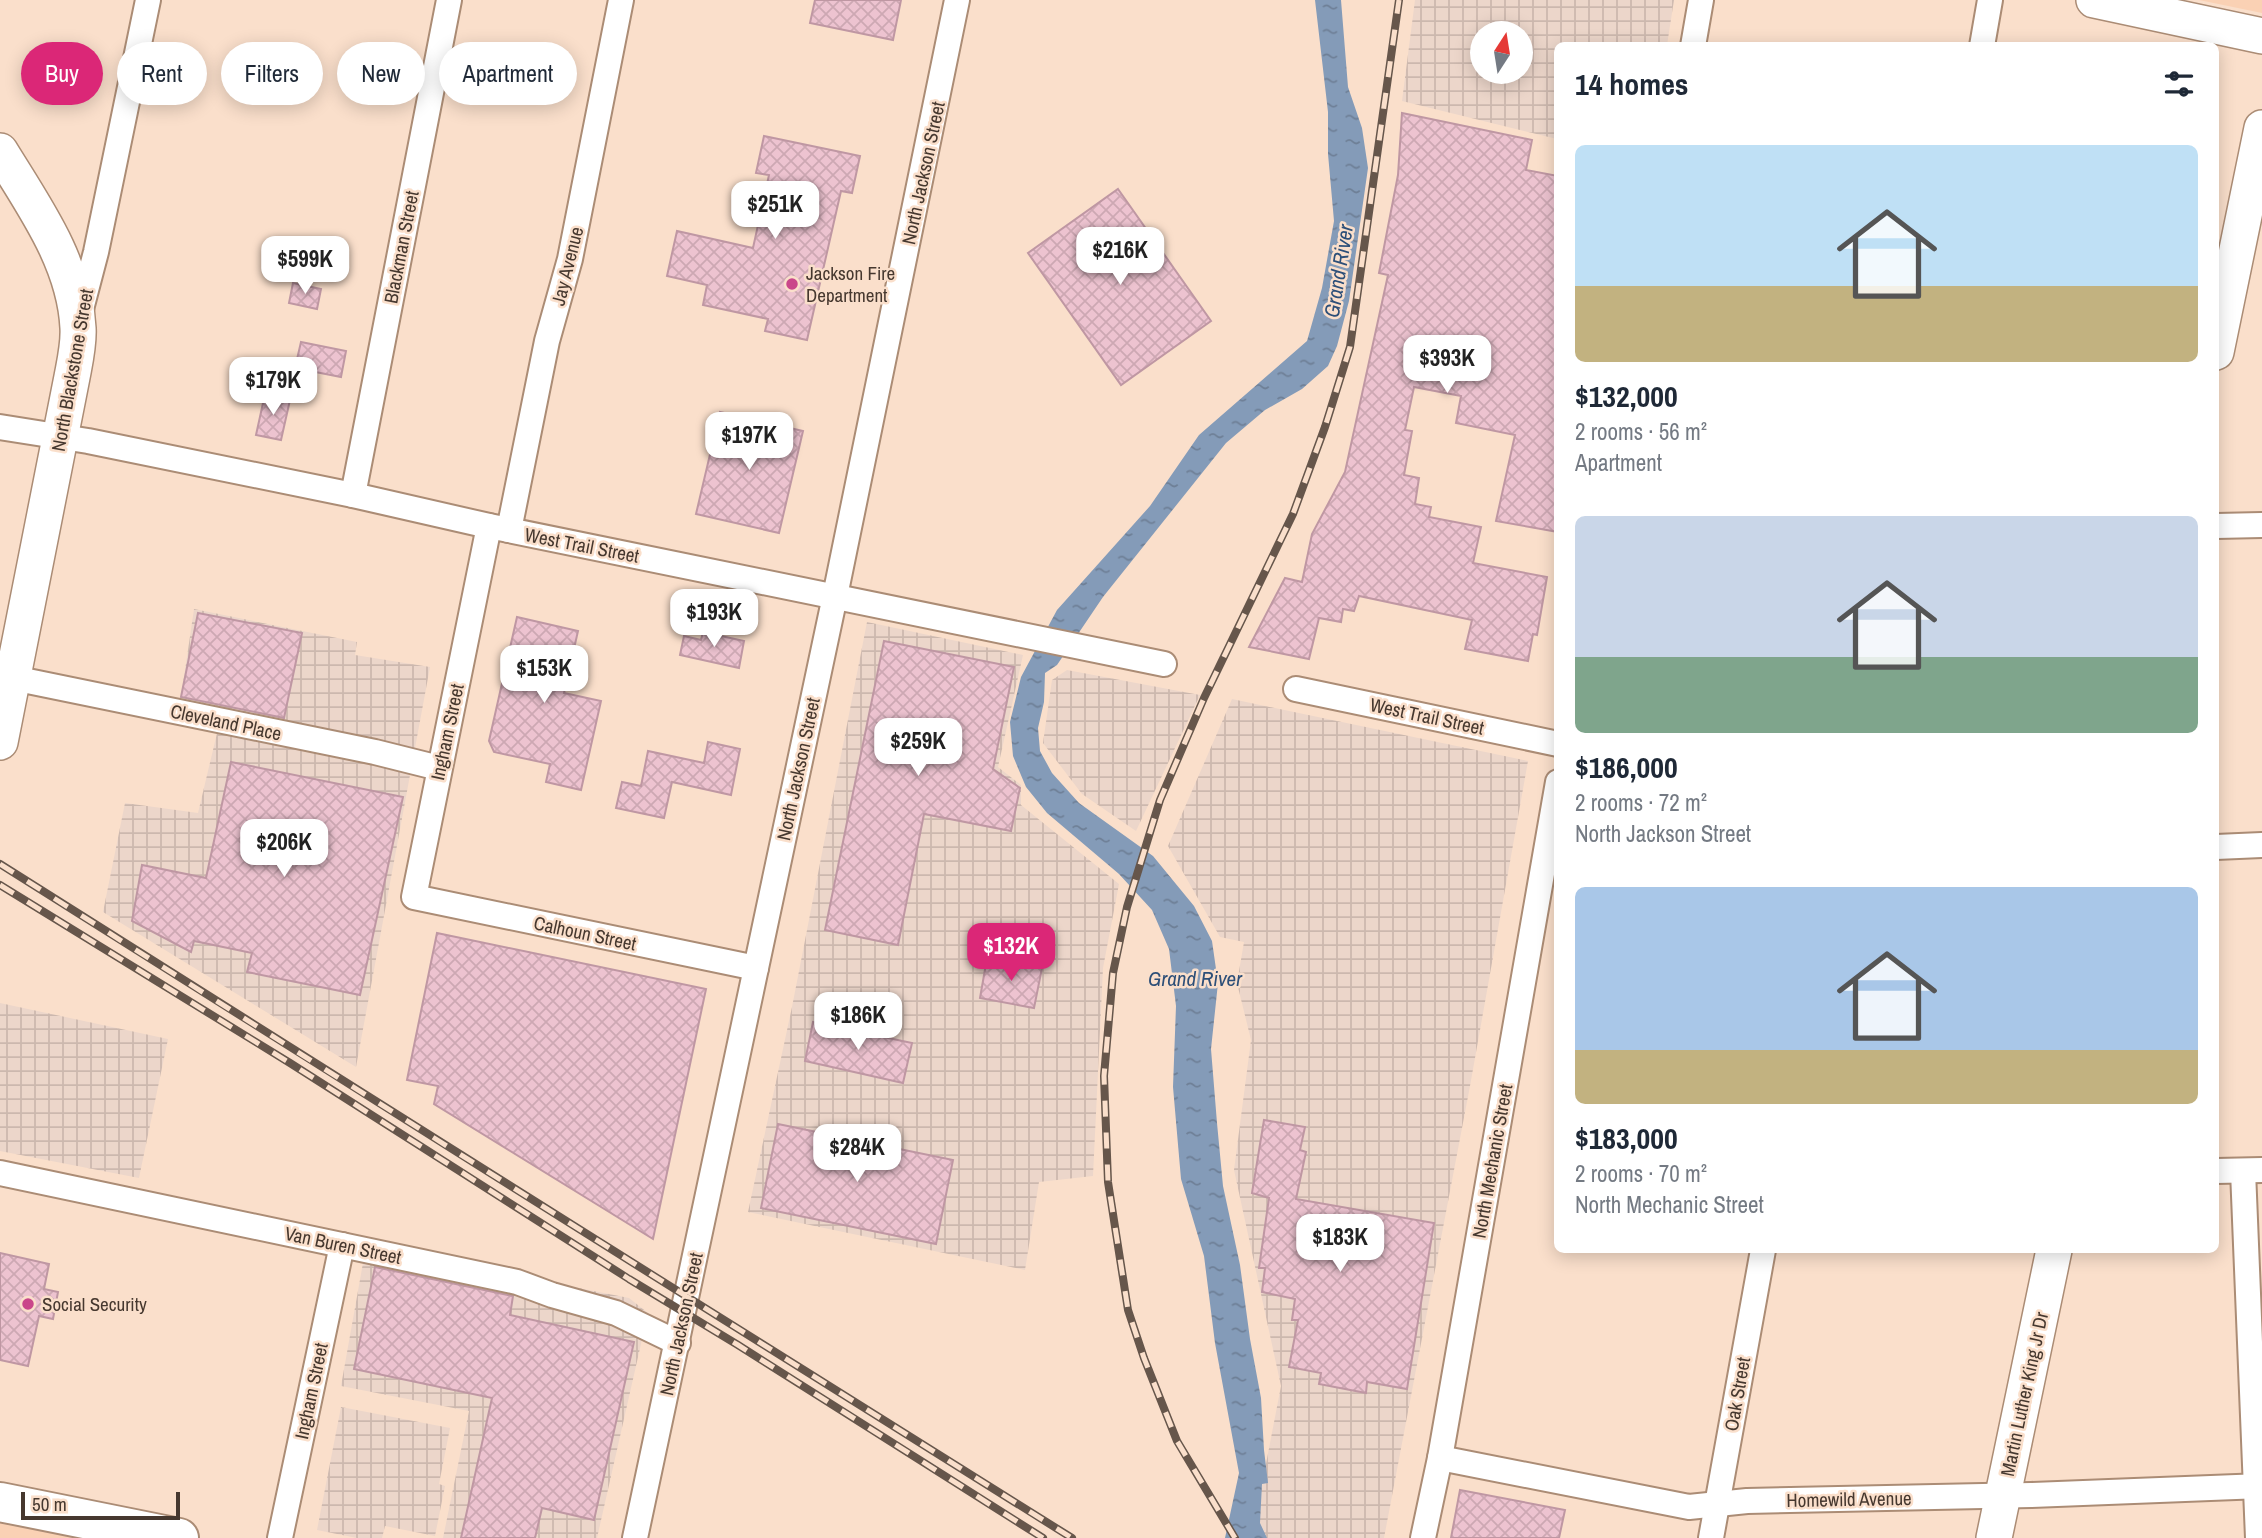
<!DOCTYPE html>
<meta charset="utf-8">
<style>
body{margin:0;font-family:"Archivo Narrow",sans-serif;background:#f2f2f3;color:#1f2937;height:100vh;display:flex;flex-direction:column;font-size:26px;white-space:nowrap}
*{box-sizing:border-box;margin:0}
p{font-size:23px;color:#747a83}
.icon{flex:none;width:38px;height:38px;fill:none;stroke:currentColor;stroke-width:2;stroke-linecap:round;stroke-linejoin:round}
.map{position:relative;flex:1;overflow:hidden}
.details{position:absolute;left:1554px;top:42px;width:665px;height:1211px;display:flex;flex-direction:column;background:#fff;border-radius:10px;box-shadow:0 4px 18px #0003}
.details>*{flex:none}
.top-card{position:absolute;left:21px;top:42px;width:665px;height:63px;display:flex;gap:14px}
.needle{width:46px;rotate:12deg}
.fabs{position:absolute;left:1470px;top:21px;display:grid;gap:14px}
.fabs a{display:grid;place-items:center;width:63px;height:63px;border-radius:50%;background:#fff;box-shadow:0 4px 18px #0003;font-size:35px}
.scale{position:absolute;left:21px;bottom:18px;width:159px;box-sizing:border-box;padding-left:7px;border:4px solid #46382f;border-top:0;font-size:19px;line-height:24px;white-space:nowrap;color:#46382f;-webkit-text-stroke:5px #fadfcb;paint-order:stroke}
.price{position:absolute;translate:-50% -60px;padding:0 16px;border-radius:14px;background:#fff;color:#222;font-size:23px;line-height:46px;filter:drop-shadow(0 2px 4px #0008)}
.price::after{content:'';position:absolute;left:50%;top:42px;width:21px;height:16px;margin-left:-10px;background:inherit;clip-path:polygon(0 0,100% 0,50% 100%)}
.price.selected{background:#db2777;color:#fff}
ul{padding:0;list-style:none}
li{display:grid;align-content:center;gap:14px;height:371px;padding:0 21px}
li span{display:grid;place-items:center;height:217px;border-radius:10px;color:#555}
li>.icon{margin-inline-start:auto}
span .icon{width:126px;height:126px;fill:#fffc;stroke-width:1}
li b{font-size:30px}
h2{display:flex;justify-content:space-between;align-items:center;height:84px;padding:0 21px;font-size:30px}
.pill{padding:0 24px;border-radius:32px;background:#fff;box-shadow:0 4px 18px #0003;font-size:24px;line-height:63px}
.pill.selected{background:#db2777;color:#fff}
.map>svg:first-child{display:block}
</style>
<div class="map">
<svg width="2262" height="1538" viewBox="0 0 2262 1538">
<defs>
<pattern id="industrial-grid" width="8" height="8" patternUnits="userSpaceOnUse" patternTransform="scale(1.75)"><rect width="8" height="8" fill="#ecd6ca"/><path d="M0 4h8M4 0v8" fill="none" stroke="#ccb8ae"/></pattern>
<pattern id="water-ripples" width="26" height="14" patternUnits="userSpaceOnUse" patternTransform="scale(1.75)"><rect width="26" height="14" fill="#849bb8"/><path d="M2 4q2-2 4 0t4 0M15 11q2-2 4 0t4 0" fill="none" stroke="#6e7f96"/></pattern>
<pattern id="building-cross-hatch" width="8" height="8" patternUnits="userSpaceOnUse" patternTransform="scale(1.75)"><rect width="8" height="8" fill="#edc3d0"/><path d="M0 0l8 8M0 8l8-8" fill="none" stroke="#cda8b3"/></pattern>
</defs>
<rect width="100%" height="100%" fill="#fadfcb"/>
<g fill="#fad1b4">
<path d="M2199,0h63v13z"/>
<path d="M0,1517l90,21h-90z"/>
</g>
<g fill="url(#industrial-grid)" fill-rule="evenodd">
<path d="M1415,0h259l-7,45 -109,1 -1,93 -155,-38zM1482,33h39v39h-39z"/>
<path d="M194,609l163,33 -2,13 75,12 -74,400 -253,-155 22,-109 73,10 20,-84 -40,-11z"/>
<path d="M867,622l156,33 -25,112 23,18v20l98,79 -16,84 -10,208 -54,6 -14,88 -277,-58 44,-205z"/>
<path d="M1067,670l133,25 -64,136 -54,-37 -39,-51 9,-63z"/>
<path d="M1232,699l296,62 -58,325 -86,452h-124l-6,-12 27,-140 -47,-216 17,-130 -14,-57 7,-41 -24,-5 -52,-91z"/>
<path d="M0,1003l168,36 -29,139 -139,-27z"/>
<path d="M366,1246l263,52 19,15 -51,225h-154l26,-127 -128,-25z"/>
<path d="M341,1407l109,21 -11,56 6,2 -10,50 -50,-10 -3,12h-25l-40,-8z"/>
</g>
<path fill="url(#water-ripples)" d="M1315,0h26l7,87 14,41 6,40 -19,133 -12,45 -9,20 -26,23 -37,21 -39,33 -123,154 -46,68 -12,8 -1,29 -6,26 2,23 12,22 27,30 74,53 41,50 18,35 6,42 -7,66 6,74 6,63 17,79 10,74 11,59 3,52 4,33 -6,1 -2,39 7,15h-42l14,-65 -24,-130 -11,-87 -23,-77 -8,-92 3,-81 -7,-57 -17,-39 -33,-36 -72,-61 -21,-26 -13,-31 -3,-34 11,-45 36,-67 93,-104 49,-71 108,-94 15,-53 12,-67 -6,-67v-42z"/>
<g fill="url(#building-cross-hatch)" stroke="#bf97a3" stroke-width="2">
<path d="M815,0h86l-8,40 -83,-17z"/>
<path d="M492,50l51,11 -6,30 -52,-11z"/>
<path d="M359,58l37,7 -6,26 -36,-7z"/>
<path d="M1402,113l130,27 -6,30 32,6v356l-62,-11 19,-86 -59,-12 5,-27 -47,-9 -9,43 7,1 -8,44 15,3 -4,26 16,3 -2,10 52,10 -8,36 74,14 -10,58 -4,-1 -5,27 -63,-12 7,-29 -113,-24 -5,15 -11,-2 -2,13 -22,-4 -10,41 -60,-12 36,-69 17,4 10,-48 33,-62 43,-197 -9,-2 19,-98z"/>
<path d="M764,136l96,20 -8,37 -11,-2 -34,149 -42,-9 3,-12 -65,-14 4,-20 -40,-9 10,-45 76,17 16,-73 -13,-2z"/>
<path d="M1118,189l93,132 -90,64 -93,-132z"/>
<path d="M293,283l28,6 -4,20 -28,-6z"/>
<path d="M301,342l45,9 -5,26 -46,-9z"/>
<path d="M265,394l25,6 -9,40 -25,-5z"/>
<path d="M720,412l83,19 -24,102 -83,-19z"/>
<path d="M198,613l104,20 -18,85 -103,-21z"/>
<path d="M517,617l61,14 -14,62 37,8 -20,89 -35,-8 4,-18 -56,-12 -5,-11z"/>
<path d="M703,632l41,9 -5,27 -59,-13 4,-19 17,4z"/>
<path d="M884,641l130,26 -21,102 27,19 -9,43 -87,-17 -26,131 -73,-15z"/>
<path d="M708,742l32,7 -9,46 -59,-13 -8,36 -48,-10 6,-26 19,4 7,-35 56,12z"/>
<path d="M231,762l172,35 -43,198 -113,-23 5,-19 -58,-12 -3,11 -59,-31 10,-56 64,13z"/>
<path d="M437,933l269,56 -53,250 -219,-135 4,-18 -31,-6z"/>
<path d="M987,958l55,10 -8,40 -54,-10z"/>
<path d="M813,1022l99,21 -9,40 -98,-22z"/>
<path d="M1264,1120l41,7 -5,23 6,2 -10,47 138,24 -27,166 -40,-7 -1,11 -47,-9 2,-11 -32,-6 9,-47h-6l3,-21 -33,-7 3,-24h-6l10,-70 -17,-5z"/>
<path d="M778,1124l175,36 -17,84 -175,-36z"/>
<path d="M0,1253l49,11 -5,25 14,3 -5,27 -14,-3 -11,50 -28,-6z"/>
<path d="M375,1267l138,29 -3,19 124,27 -40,178 -52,-12 -7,30h-74l31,-140 -138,-29z"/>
<path d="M1460,1490l105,20 -6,28h-108z"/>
</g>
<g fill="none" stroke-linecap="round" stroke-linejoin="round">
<defs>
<g id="street">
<path d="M1693,46l8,-46"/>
<path d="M1982,46l8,-46"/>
<path d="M80,313l16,-61 52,-252"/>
<path d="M0,427l88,14 265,54 136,31 675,138"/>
<path d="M353,495l96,-495"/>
<path d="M489,526l-75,371 342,71"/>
<path d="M2216,526l46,-1"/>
<path d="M509,530l38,-189 23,-82 51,-259"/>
<path d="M13,678l362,74 64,16"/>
<path d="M1296,689l262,55"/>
<path d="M2216,847l46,-2"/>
<path d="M2216,1171l46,-1"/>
<path d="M2243,1171l15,367"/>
<path d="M0,1173l517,109 35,13 64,18 62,30"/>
<path d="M1440,1458l249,49 58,-6 284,-6 231,-9"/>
<path d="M280,1538l62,-293"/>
<path d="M635,1538l200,-942 122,-596"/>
<path d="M1423,1538l17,-80 118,-676"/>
<path d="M1711,1538l52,-288"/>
</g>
<g id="secondary">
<path d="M2094,0l168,36"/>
<path d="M0,151c33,54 75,111 78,177 1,16 -3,33 -6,49l-72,365"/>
<path d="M2216,352l46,-224"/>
<path d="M1994,1538l60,-288"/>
</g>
<path id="primary" d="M0,1502l179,36"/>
</defs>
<use href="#street" stroke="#ab8c75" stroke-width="28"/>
<use href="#secondary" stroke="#ab8c75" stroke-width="38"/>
<use href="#primary" stroke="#ab8c75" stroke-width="42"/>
<use href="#street" stroke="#fff" stroke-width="24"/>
<use href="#secondary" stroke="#fff" stroke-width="35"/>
<use href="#primary" stroke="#fff" stroke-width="38"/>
<defs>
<g id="rail">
<path d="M0,864c357,226 714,450 1072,674"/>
<path d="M0,885l290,178 339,216 109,66 305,193"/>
<path d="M1235,1538l-58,-97 -33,-83 -16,-48 -20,-128 -4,-106 9,-103 14,-66 33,-107 44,-102 89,-184 32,-87 25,-80 49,-347"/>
</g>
</defs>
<use href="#rail" stroke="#66564b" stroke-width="8"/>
<use href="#rail" stroke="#fadfcb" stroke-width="5" stroke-dasharray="16" stroke-linecap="butt"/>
</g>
<g fill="#ca468a" stroke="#fadfcb" stroke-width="2.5">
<circle cx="792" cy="284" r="7"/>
<circle cx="28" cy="1304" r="7"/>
</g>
<g text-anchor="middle" stroke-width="5" stroke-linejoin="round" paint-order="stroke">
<g font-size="19" fill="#46382f" stroke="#fadfcb">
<text transform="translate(923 173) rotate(-78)" y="7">North Jackson Street</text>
<text transform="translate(401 247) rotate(-79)" y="7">Blackman Street</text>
<text transform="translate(567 266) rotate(-76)" y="7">Jay Avenue</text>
<text transform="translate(72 370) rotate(-80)" y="7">North Blackstone Street</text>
<text transform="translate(582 545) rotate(11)" y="7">West Trail Street</text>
<text transform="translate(1427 716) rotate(12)" y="7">West Trail Street</text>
<text transform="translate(226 722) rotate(12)" y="7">Cleveland Place</text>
<text transform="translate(447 732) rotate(-78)" y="7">Ingham Street</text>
<text transform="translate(798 769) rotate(-78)" y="7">North Jackson Street</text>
<text transform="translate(585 933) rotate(12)" y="7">Calhoun Street</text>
<text transform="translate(1492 1161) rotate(-80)" y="7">North Mechanic Street</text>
<text transform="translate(343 1245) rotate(12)" y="7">Van Buren Street</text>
<text transform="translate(681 1324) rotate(-78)" y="7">North Jackson Street</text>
<text transform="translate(311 1391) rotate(-78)" y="7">Ingham Street</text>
<text transform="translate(1737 1394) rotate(-80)" y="7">Oak Street</text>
<text transform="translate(2024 1394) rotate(-78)" y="7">Martin Luther King Jr Dr</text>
<text transform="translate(1849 1499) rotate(-1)" y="7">Homewild Avenue</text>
</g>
<g font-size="19" fill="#46382f" stroke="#fadfcb" text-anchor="start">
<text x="806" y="280">Jackson Fire<tspan x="806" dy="22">Department</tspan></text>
<text x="42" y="1311">Social Security</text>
</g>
<g font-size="21" font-style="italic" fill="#2d4f78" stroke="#fadfcb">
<text transform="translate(1339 271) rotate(-81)" y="7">Grand River</text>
<text x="1195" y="986">Grand River</text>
</g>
</g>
</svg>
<div class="fabs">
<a><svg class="needle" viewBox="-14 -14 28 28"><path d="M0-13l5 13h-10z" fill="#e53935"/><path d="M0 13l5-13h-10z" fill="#747a83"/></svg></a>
</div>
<div class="scale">50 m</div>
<b class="price" style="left:775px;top:241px">$251K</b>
<b class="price" style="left:1120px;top:287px">$216K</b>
<b class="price" style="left:305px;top:296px">$599K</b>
<b class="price" style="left:1447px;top:395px">$393K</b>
<b class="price" style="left:273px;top:417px">$179K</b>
<b class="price" style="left:749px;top:472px">$197K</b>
<b class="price" style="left:714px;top:649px">$193K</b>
<b class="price" style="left:544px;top:705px">$153K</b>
<b class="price" style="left:918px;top:778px">$259K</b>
<b class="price" style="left:284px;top:879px">$206K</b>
<b class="price selected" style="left:1011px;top:983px">$132K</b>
<b class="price" style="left:858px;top:1052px">$186K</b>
<b class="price" style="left:857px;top:1184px">$284K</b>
<b class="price" style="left:1340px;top:1274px">$183K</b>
<div class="top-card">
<a class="pill selected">Buy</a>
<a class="pill">Rent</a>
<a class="pill">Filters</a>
<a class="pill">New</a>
<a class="pill">Apartment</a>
</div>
<section class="details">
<h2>14 homes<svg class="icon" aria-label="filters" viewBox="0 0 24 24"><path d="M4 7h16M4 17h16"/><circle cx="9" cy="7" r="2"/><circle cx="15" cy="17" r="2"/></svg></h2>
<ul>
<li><span style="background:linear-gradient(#bfe0f5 65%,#c2b280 0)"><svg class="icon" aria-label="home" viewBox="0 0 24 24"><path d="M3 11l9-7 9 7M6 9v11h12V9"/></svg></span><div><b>$132,000</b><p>2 rooms · 56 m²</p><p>Apartment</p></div></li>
<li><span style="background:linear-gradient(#c9d6e8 65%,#7fa58c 0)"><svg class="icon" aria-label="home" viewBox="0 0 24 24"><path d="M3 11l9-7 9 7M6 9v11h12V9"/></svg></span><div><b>$186,000</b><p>2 rooms · 72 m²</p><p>North Jackson Street</p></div></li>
<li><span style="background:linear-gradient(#a9c7e8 75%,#c2b280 0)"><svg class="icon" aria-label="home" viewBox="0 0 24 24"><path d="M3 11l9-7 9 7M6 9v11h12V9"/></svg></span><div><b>$183,000</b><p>2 rooms · 70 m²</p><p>North Mechanic Street</p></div></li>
</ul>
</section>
</div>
